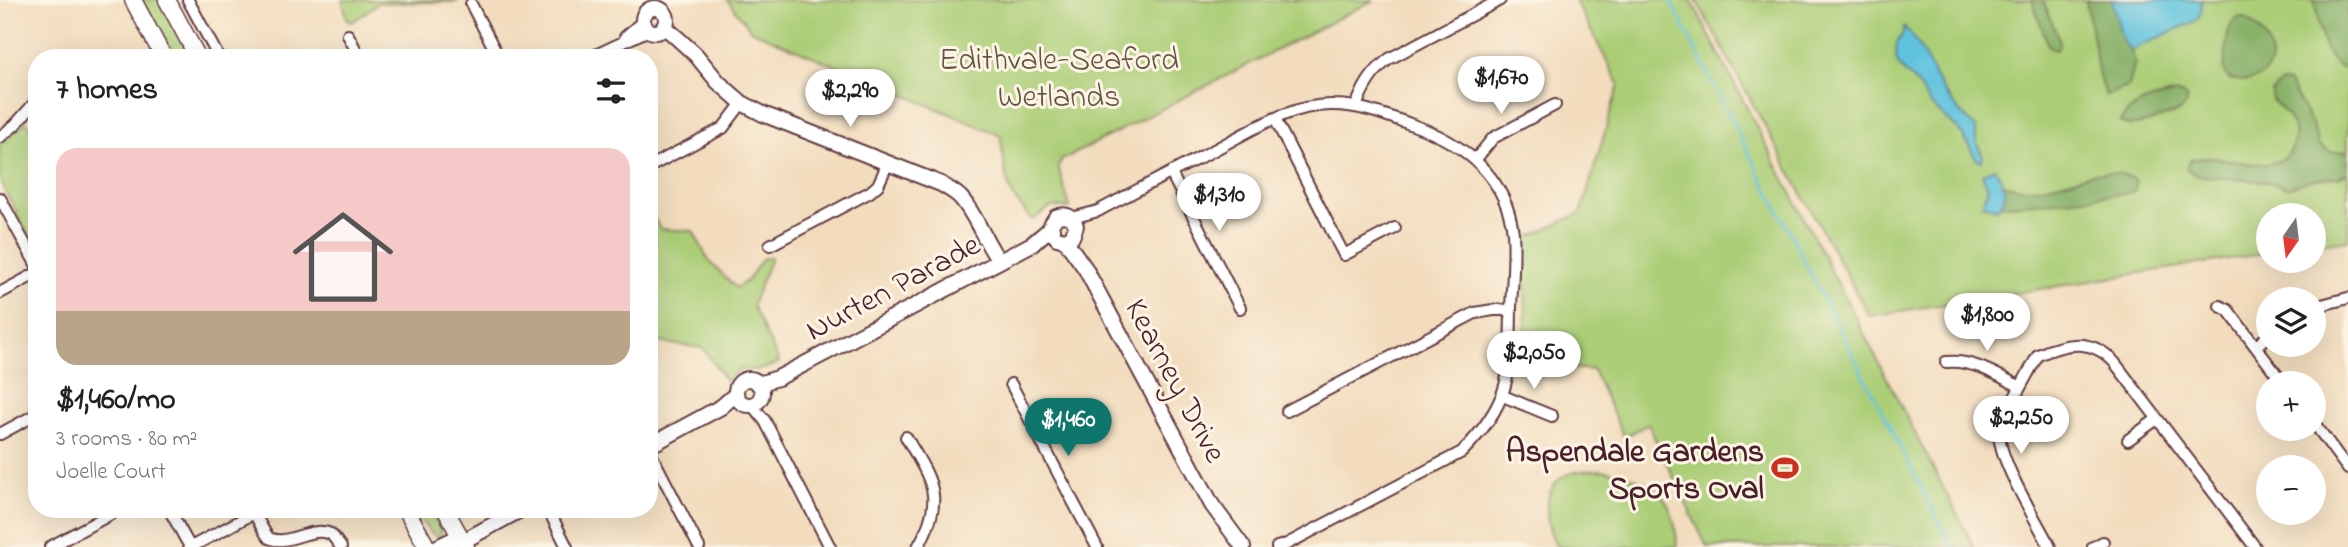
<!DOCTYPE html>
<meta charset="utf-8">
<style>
body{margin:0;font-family:"Indie Flower",sans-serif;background:#f2f2f2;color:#222;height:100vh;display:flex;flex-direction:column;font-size:26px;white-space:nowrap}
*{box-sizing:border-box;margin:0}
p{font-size:23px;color:#767676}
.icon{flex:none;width:38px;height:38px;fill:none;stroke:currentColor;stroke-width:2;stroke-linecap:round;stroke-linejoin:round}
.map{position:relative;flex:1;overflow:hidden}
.sheet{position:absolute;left:28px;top:49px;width:630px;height:469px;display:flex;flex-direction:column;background:#fff;border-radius:28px;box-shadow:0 7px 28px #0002}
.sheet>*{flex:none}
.needle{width:46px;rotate:194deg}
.controls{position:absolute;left:2256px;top:203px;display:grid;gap:14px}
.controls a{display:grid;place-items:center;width:70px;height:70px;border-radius:50%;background:#fff;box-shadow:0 7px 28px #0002;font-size:35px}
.price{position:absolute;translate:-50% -60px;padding:0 16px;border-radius:24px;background:#fff;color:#222;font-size:23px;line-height:46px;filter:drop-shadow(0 2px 4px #0008)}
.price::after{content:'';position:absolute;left:50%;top:42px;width:21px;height:16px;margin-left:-10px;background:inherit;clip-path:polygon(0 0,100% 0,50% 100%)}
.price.active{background:#0f766e;color:#fff}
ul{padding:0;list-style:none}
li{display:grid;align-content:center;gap:14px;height:371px;padding:0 28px}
li span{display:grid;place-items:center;height:217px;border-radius:21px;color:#555}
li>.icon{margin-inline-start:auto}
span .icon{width:126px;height:126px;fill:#fffc;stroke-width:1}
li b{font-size:30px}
h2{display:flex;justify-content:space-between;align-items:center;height:84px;padding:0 28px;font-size:30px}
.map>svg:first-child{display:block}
</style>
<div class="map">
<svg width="2348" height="547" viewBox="0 0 2348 547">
<rect width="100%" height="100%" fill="#fcf5e5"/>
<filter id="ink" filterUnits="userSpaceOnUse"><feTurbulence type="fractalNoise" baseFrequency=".0143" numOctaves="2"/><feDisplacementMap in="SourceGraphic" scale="14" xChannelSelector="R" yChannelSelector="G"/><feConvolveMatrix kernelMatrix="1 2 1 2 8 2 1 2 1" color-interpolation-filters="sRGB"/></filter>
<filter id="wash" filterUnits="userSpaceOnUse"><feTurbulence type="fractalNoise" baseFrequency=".00686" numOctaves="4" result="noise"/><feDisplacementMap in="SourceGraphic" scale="28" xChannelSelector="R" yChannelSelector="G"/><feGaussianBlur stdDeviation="1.57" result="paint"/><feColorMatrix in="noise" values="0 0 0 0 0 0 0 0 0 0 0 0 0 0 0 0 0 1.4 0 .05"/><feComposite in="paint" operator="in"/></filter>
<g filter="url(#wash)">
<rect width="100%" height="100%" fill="#f2dcbd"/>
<g fill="#aacd76" stroke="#7a7650" stroke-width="2">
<path d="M139,0h21l32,58h-22z"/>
<path d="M342,0h116l-1,2 -79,1 -25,19 -5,-1z"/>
<path d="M727,0h647l-312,160 -4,6 12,42 -19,-1 -18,13c-33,-33 -25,-42 -33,-85l-248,-104z"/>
<path d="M1575,0h116l283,547h-267l-59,-123 -24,13 -31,-67 -67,-6 -1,-125 56,-26 38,-129z"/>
<path d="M1696,0h652v240l-34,5v-30h-46v38l-399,63z"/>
<path d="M26,121l11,18v110l-37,-67v-37z"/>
<path d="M649,209l11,20 33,2 16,30 27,27 12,-8 15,-22h8l-19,47 27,57c-5,2 -11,6 -16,7 -20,3 -22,-7 -36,13l-24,-34 -54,-7z"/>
<path d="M1603,470c49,10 73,23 74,77h-120c-12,-20 -17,-57 7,-71 12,-6 27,-6 39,-6z"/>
<path d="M414,509h16l11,22v7c-13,-3 -20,-18 -27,-29z"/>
</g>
<g fill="#87b067" stroke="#686849" stroke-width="2">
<path d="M2032,0h11l17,42 -3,8 -8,-3z"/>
<path d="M2086,0h28l21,62 -6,24 -23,10 -7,-20z"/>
<path d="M2314,0h34v64l-6,4c-21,-9 -23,-48 -28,-68z"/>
<path d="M2239,17c28,6 49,55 12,63 -6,2 -15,0 -22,-1l-5,-9 4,-36 4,-11z"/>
<path d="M2284,82l5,1 22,39 8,23 12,7 17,-1v22l-10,4 -23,2 -28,9 -18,-6 -71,-6 -11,-6v-5l4,-6c8,0 15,-2 22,-1 25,1 72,21 81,-17 4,-18 -10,-30 -22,-41v-8l7,-8z"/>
<path d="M2178,93l9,4c1,7 -1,10 -7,14 -16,5 -46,21 -60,11 11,-20 37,-25 58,-29z"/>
<path d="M2095,173c15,0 29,-2 41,8l-1,10c-13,5 -25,3 -38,5 -30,5 -60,7 -90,9l-9,-2 2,-21c30,15 64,-1 95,-9z"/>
</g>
<g fill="#60c3de" stroke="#557184" stroke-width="2">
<path d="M2112,0h89c2,9 0,17 -8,22l-62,28 -8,-8z"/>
<path d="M1904,27c16,14 23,36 33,53 10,19 23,33 39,48v13l7,16 -2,5 -5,-3 -14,-26 -32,-29 -13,-20 -18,-18 -3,-9 1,-14 6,-10z"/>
<path d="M1994,168c10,13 16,29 3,41l-15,-5 6,-16 -6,-14z"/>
</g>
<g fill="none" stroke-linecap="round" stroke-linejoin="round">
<path stroke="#60c3de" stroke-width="2.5" d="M1670,0l282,547"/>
</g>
</g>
<g filter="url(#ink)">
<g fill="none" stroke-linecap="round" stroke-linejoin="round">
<defs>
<g id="street">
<path d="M188,0l31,58"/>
<path d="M471,4l28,54"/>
<path d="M348,35l12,23"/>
<path d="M625,37l18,-16"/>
<path d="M589,58l60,-28"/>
<path d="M1356,107c7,-20 16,-35 33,-48l111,-59"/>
<path d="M1275,119l69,136 51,-27"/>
<path d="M0,137l15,-12 22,-25"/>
<path d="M1476,159l17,-21 62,-33"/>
<path d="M649,167l74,-39 19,-25"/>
<path d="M1171,173l69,135"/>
<path d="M0,198l37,68"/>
<path d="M1072,218l26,-7c39,-21 78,-41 118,-62 36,-19 75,-45 117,-44 27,0 52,10 77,19 52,18 96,51 103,109 2,24 -1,51 -2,75 -1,67 1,93 -49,144l-175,92 -10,3"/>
<path d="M770,245l100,-53 8,-7 10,-22"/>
<path d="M0,293l37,-20"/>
<path d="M2220,306l8,4 55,73"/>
<path d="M2314,307l34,-9"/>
<path d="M2256,346l12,-10"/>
<path d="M1946,362c26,-3 51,13 73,24"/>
<path d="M1011,384l86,163"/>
<path d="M1503,396l49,20"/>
<path d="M752,405l13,16 65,126"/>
<path d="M1287,411l188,-98 18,-3h18"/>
<path d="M2314,423l34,46"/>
<path d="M0,434l37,-20"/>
<path d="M906,437c26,45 40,60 12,110"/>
<path d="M2128,440l29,-21"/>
<path d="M649,450l50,97"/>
<path d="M169,509l21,38"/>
<path d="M548,509l19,38"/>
<path d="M254,513c5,8 9,18 15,25 18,9 42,-13 62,-4l10,13"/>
<path d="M50,547l70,-38"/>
<path d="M191,547l71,-38"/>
<path d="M2050,547c-14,-28 -55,-91 -51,-121l39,-71c29,-13 55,-17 77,8l140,184"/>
<path d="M2093,547l10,-5"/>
</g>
<g id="secondary">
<circle cx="655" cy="20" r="12"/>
<path d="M664,26l32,29 22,27 24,21 21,11 178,70c6,4 14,8 19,13 15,16 25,45 39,64"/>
<path d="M1053,234l-2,-9 5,-8c9,-4 17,-1 20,9l-4,11 -7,3 -8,-2"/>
<path d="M1065,240l20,28 127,237 31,42"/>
<circle cx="749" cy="392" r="13"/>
<path d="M758,384l20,-6 254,-134 19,-16"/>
<path d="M649,446l72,-39 15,-13"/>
<path d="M437,547l23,-11 7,3 55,-30"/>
</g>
<g id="primary">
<path d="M133,0l31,58"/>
<path d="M167,0l31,58"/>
<path d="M406,509l21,38"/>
<path d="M445,509l21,38"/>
</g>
</defs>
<use href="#street" stroke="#633b41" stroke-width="14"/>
<use href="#secondary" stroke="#633b41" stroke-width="18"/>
<use href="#primary" stroke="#633b41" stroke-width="19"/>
<use href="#street" stroke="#fff" stroke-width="10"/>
<use href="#secondary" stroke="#fff" stroke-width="14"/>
<use href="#primary" stroke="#fff" stroke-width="16"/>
</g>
</g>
<defs>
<symbol id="stadium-bare" viewBox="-9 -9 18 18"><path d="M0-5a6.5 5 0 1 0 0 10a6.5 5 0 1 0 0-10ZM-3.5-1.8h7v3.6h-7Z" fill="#c8321e" stroke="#fcf5e5" stroke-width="2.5" paint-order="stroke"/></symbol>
</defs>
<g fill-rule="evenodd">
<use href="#stadium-bare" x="1766" y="449" width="38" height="38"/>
</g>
<g text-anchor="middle" stroke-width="6" stroke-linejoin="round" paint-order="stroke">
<g font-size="32" fill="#675342" stroke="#fcf5e5">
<text x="1059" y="69">Edithvale-Seaford<tspan x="1059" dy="37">Wetlands</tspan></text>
</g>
<g font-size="32" fill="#4a1f2b" stroke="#fcf5e5">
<text transform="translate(892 286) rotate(-28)" y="11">Nurten Parade</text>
<text transform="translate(1177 380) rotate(62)" y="11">Kearney Drive</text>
</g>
<g font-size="32" font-weight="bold" fill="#4a1f2b" stroke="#fcf5e5" text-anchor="end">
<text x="1764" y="461">Aspendale Gardens<tspan x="1764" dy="37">Sports Oval</tspan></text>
</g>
</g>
</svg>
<div class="controls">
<a><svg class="needle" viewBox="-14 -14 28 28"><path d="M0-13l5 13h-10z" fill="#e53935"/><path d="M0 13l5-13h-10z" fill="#767676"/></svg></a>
<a><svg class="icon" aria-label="layers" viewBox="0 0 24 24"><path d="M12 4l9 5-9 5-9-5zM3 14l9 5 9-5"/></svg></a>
<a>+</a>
<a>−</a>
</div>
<b class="price" style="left:1501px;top:116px">$1,670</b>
<b class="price" style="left:850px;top:129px">$2,290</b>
<b class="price" style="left:1219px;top:233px">$1,310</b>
<b class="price" style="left:1987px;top:353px">$1,800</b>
<b class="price" style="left:1534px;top:391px">$2,050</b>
<b class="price" style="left:2021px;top:456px">$2,250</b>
<b class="price active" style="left:1068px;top:458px">$1,460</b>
<section class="sheet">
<h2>7 homes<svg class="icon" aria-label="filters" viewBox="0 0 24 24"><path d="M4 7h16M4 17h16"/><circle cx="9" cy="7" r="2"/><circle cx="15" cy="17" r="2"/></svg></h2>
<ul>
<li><span style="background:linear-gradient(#f6c9c9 75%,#b9a48a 0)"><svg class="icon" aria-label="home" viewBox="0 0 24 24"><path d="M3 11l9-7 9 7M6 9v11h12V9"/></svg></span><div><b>$1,460/mo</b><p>3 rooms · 80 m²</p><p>Joelle Court</p></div></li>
</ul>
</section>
</div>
